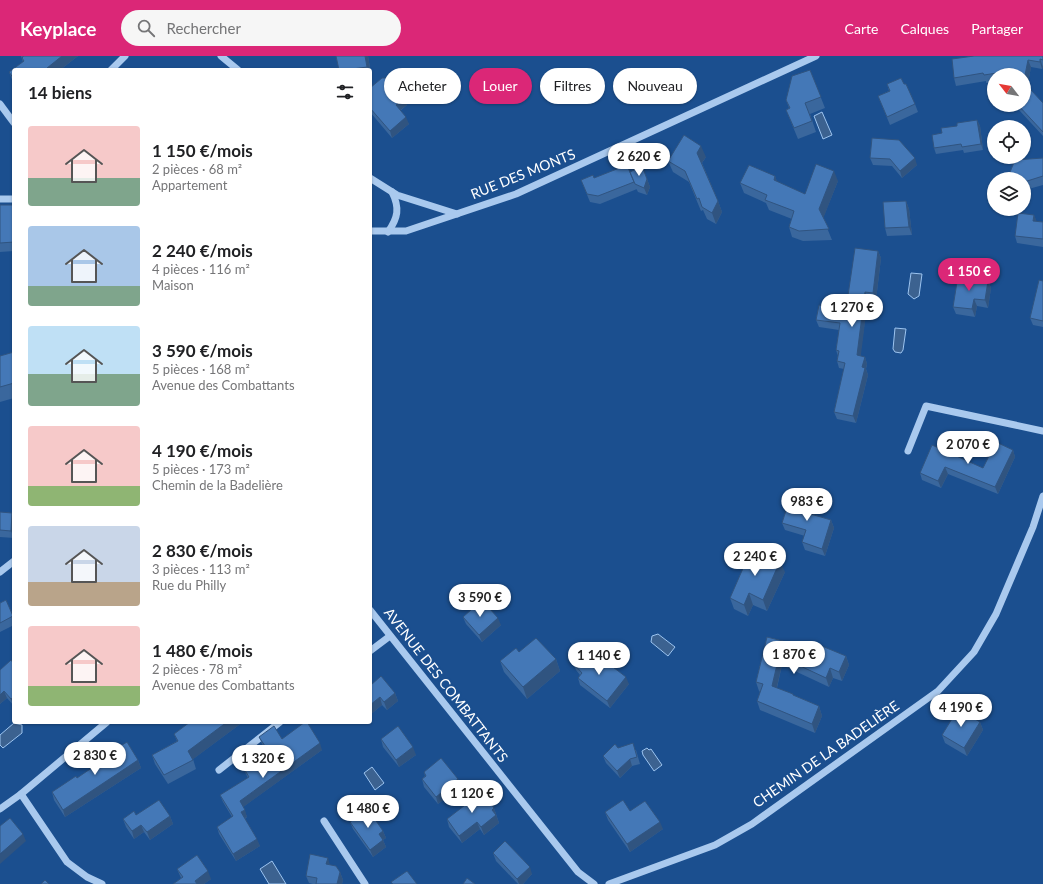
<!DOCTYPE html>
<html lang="fr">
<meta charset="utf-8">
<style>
body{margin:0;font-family:Lato,sans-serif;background:#f6f6f6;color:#202124;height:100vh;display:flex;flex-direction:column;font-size:15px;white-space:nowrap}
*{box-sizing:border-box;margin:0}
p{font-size:13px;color:#757577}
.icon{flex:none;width:22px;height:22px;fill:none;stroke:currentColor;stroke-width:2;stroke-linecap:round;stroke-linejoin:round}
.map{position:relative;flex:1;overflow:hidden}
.panel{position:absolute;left:12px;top:12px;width:360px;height:656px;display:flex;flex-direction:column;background:#fff;border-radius:4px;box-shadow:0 1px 3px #0004}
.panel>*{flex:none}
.hud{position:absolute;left:384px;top:12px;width:380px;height:36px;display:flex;gap:8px}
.needle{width:26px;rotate:301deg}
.fabs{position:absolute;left:987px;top:12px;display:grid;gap:8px}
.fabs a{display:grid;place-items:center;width:44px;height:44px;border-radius:50%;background:#fff;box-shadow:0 1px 3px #0004;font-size:20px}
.price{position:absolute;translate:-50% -34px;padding:0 9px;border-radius:14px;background:#fff;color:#222;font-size:13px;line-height:26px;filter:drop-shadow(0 1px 2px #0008)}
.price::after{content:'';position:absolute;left:50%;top:24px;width:12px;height:9px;margin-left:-6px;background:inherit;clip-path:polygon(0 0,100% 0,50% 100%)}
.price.current{background:#db2777;color:#fff}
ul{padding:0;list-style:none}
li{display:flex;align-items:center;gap:12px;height:100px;padding:0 16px}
li span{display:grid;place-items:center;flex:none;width:112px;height:80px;border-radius:4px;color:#555}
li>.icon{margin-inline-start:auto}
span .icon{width:48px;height:48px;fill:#fffc;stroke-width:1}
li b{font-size:17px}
h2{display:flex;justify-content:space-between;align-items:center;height:48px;padding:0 16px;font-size:17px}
.pill{padding:0 14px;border-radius:18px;background:#fff;box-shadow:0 1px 3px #0004;font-size:14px;line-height:36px}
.pill.current{background:#db2777;color:#fff}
header{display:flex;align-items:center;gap:24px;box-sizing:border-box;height:56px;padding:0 20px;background:#db2777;color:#fff}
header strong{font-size:19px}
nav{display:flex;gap:22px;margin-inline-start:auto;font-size:14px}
.search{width:280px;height:36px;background:#f6f6f6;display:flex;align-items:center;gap:10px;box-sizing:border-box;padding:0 14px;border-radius:22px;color:#757577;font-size:15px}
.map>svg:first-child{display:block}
</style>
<header>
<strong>Keyplace</strong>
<div class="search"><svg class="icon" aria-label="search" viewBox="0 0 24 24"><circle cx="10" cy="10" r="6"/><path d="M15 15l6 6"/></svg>Rechercher</div>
<nav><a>Carte</a><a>Calques</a><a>Partager</a></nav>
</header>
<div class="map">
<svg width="1043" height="828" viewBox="0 0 1043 828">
<rect width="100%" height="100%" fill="#1b4f8f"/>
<g fill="#3c6290" stroke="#9cc4f0">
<path d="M822,56l10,23 -9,4 -9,-23z"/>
<path d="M911,217l11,1 -3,22 -5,3 -6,-5z"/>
<path d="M895,272l11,1 -3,21 -2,3 -6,-1 -2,-3z"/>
<path d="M658,578l17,13 -7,9 -17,-14 1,-6z"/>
<path d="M14,667l8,2v8l-19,15 -3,-3v-10z"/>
<path d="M647,692l2,2 2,-1 11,16 -8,6 -11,-16 -1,-4z"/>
<path d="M372,711l12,16 -9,7 -11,-17z"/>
<path d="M272,805l14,23h-17l-9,-15z"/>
</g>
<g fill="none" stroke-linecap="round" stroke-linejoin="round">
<g stroke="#a9c9ee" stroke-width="7">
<path d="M221,0l17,14"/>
<path d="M111,14l14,-14"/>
<path d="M0,48l14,19"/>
<path d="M370,122l27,17 60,19"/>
<path d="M0,143h14"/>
<path d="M370,175h36l110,-37 300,-138"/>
<path d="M388,176c10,-14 12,-24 4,-40"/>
<path d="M908,395l18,-45 117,25"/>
<path d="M0,516l14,-11"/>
<path d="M370,554l208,262 16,12"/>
<path d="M370,595l20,-15"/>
<path d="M219,714l61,-48"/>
<path d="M21,738l46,68 20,15 15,7"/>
<path d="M0,753l21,-15 86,-72"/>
<path d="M324,765l41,63"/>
<path d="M609,828l106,-39 37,-21 186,-133 36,-39 22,-38 37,-87 10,-31"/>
</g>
</g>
<g fill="#3a679d">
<path d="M21,0h57l-18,14h-46v14l-1,-2 -4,-10 14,-10z"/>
<path d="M336,0h32l4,24h-2v-10h-31z"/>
<path d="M1043,0v11l-1,2 -11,-2 -3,16 -4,-1v-7h-30v7l-8,1v-2l-30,5 -2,-8z"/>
<path d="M810,14l15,38 -15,6 6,18 -18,7 -12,-29 3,-2 -3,-8z"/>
<path d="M887,28h17l11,20 3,8 -28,13 -12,-29 11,-5z"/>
<path d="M370,32l37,17 -7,6 9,13 -17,14 -22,-26z"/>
<path d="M1043,47v33l-24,-26 -2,-5h7z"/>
<path d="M977,64l3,6 3,24 -19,3 -1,-3 -27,4 -2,-6 8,-15 15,-7z"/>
<path d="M872,82l45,27 -15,13 -10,-12 -19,-1 -3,-7z"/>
<path d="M706,101l-4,6 16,38 4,11 -6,12 -9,-5 -4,-9 -2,1 -12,-29 -16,-10 -5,-11z"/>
<path d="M1043,102v27l-18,5h-1v-11h-15l-1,-2z"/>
<path d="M631,119l16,4 3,8 -3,8 -9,-3 -2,-4 1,1 -37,15 -10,-2 -9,-22 13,-2z"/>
<path d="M775,120l2,6 28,12 33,-13 -15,37 9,22 -29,1 -11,-4 -3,-10 3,-8 -23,-9 -3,-7 -22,-10 -4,-10z"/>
<path d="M906,145l3,8 3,26 -25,1 -2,-8z"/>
<path d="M0,149h14v46l-14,1z"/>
<path d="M1034,159l2,6 7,1v25l-26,-4 -2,-7z"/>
<path d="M878,195l3,7 -5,42 -8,-1 -8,57 5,1 2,7 -1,5 2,6 -12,48 -19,-4 -3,-7 10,-43 -5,-1 -2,-7 1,-5 -2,-6 3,-20 -20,-3 -3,-7 30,-11z"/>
<path d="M988,225l3,7 -3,20 -11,-2 -2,11 -19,-3 -3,-7z"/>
<path d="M1043,225v46l-10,-2 -3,-7z"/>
<path d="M14,296v46l-14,4v-46z"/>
<path d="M932,389l51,23 30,-18 2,7 -17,37 -50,-20 -7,14 -19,-8 -2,-7z"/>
<path d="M808,444l3,7 -2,6 22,7 3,8 -9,28 -20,-6 -3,-8 3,-6 -20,-6 -3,-7z"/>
<path d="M0,456l14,5v21l-14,-1z"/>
<path d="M785,516l-18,39 -14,-6 -5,11 -14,-7 -4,-11z"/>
<path d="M6,544l8,18v7l-14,7v-29z"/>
<path d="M463,561l38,8 -19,17 -16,-18z"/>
<path d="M767,581l79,19 3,9 -7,16 -9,-3 -4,9 -47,-22 -5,23 42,18 3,10 -7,17 -55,-23 -3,-9 3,-9 -1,-1 -3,-9z"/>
<path d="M519,596l37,7 4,12 -33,28 -23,-27 -4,-11z"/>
<path d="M590,606l39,22 -19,24 -30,-23 -2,-7 2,-3 -4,-5 -3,-7z"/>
<path d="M14,608v42l-7,-8 -7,6v-34z"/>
<path d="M370,628l1,1 24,8 3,8 -11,9 -5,-5 -12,10z"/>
<path d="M190,666h53l-50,37 3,10 -28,15 -13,-20 -3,-9 25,-14 -3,-7z"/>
<path d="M980,666l3,8 -16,26 -22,-13 -3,-8z"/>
<path d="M259,681l23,2 40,11 -79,57 4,10 -2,2 15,27 -24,15 -17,-27 -2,-7 15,-10 -9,-15 -3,-7 28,-17 -2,-4 -3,-7 23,-17 -4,-6z"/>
<path d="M381,683l35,16 -17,12 -16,-20z"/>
<path d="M618,692l18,2 4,14 -8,2 -12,12 -14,-15 -3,-7z"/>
<path d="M97,704h41l3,8 -76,49 -11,-17 -2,-8 25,-14 21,-14z"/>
<path d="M424,716l34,7 3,7 -23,18 -14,-17 -2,-8 3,-3z"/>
<path d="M494,752l5,15 -15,12 -4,-6 -18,14 -13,-16 -2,-8z"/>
<path d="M630,755l33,18 -33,23 -22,-32 -3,-8z"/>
<path d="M136,759l34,1 3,8 -23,16 -6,-8 -10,7 -8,-12 -3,-8z"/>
<path d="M350,766l33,9 3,7 -3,2 3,7 -13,10 -20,-28z"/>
<path d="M493,797l39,21 -9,10h-5l-22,-23z"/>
<path d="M330,809l10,7 3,8 -1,4h-29l-4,-1 -3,-7z"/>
<path d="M177,813l34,10 -7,5h-31l8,-6z"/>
</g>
<g fill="#305480">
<path d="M62,0h16l-18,14h-12l-1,-2z"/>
<path d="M365,0h3l4,24 -2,-6v-4h-1l-2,-3z"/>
<path d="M1040,3l3,8 -1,2 -2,-7z"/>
<path d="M1028,4l3,7 -3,16 -3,-8z"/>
<path d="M1001,15l1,4h-4l-1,-2z"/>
<path d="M404,42l3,7 -9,7 -2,-7z"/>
<path d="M406,61l3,7 -17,14 -2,-7z"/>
<path d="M977,64l3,6 3,24 -2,-6z"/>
<path d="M701,90l5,11 -5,7 -4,-11z"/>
<path d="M915,102l2,7 -15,13 -2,-7z"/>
<path d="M834,115l4,10 -15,38 -4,-10z"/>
<path d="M775,120l4,11 -5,-7z"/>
<path d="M647,123l3,8 -3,8 -3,-7z"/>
<path d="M718,145l4,11 -6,12 -4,-11z"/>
<path d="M906,145l3,8 3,26 -3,-8z"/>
<path d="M1034,159l3,7 -4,-1z"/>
<path d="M878,195l3,7 -5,42 -3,-7z"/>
<path d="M988,225l3,7 -3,20 -3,-8z"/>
<path d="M865,236l3,7 -8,63 -3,-7z"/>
<path d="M974,243l3,7 -2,11 -3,-8z"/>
<path d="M865,301l2,7 -1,5 2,6 -12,48 -3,-7 9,-49z"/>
<path d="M1013,394l2,7 -17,37 -3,-7z"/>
<path d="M945,411l3,7 -7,14 -3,-7z"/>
<path d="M808,444l3,7 -4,12 -3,-7z"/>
<path d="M12,457l2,4v21l-3,-7z"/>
<path d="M831,464l3,8 -9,28 -3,-7z"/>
<path d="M780,505l5,11 -18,39 -4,-11z"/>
<path d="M749,537l4,12 -5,11 -4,-11z"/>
<path d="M498,562l3,7 -19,17 -3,-7z"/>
<path d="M779,600l3,9 -7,30 -3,-9z"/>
<path d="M846,600l3,9 -7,16 -3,-9z"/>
<path d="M556,603l4,12 -33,28 -4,-12z"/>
<path d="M830,612l3,10 -4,9 -3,-9z"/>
<path d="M626,621l3,7 -19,24 -3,-7z"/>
<path d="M4,635l3,7 -7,6v-9z"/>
<path d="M395,637l3,8 -11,9 -3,-8z"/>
<path d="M14,641v9l-3,-7z"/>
<path d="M380,641l2,8 -12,10v-10z"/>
<path d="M819,650l3,10 -7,17 -3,-9z"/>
<path d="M227,666h16l-51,38 -4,-9z"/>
<path d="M980,666l3,8 -16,26 -3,-8z"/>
<path d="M320,687l2,7 -80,58 -2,-7z"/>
<path d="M413,691l3,8 -17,12 -3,-7z"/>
<path d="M630,703l2,7 -12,12 -3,-7z"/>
<path d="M138,704l3,8 -76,49 -2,-7z"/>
<path d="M458,723l3,7 -23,18 -2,-7z"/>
<path d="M494,752l5,15 -15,12 -3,-8z"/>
<path d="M245,754l2,7 -4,2 -2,-7z"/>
<path d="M170,760l3,8 -23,16 -3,-8z"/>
<path d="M477,766l3,7 -18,14 -3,-7z"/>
<path d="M660,766l3,7 -33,23 -3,-8z"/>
<path d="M141,769l3,7 -10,7 -2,-8z"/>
<path d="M383,775l3,7 -3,2 3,7 -13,10 -3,-7 9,-16z"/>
<path d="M23,778l3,7 -26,23v-10z"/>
<path d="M257,783l3,7 -24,15 -3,-7z"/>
<path d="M328,802l2,7 -4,-1z"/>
<path d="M530,811l2,7 -9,10h-4l-2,-5z"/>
<path d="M208,815l3,8 -7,5h-8l-1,-3z"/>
<path d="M340,816l3,8 -1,4h-5z"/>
</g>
<g fill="#4478b7" stroke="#305480">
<path d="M23,0h39l-15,12 1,2h-34v9l-5,-7 15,-11 -2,-3 1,-1z"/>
<path d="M336,0h29l2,11 -22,3h-6z"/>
<path d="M974,0h69v4l-3,-1v3l-12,-2 -3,15 -24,-4 -4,2 -13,2 -1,-2 -29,5 -2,-19z"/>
<path d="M810,14l11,27 -16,6 7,18 -18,7 -8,-18 4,-2 -4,-8 6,-24z"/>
<path d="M382,22h5l17,20 -8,7 10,12 -16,14 -20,-23v-20z"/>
<path d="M901,22l3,6h2l9,20 -28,13 -9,-21 12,-5 -3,-7z"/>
<path d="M1031,34l12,13v29l-25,-27h6v-9z"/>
<path d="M977,64l4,24 -19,3 -1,-3 -27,4 -2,-13 10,-2 -1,-5 16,-2v-3z"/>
<path d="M684,79l17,11 -4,7 21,48 -6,12 -10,-6 -3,-9 -2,1 -12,-28 -17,-10z"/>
<path d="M872,82l27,2 16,18 -15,13 -10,-12 -20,-1z"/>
<path d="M1043,102v18l-19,6v-3h-11l-5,-2 7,-17z"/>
<path d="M816,108l18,7 -15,38 10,20 -30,2 -10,-4 5,-16 -29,-11 2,-5 -27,-12 9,-18 26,11 -1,4 31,14z"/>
<path d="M627,109l7,17 -36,14 -11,-2 -6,-14 12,-5 1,3z"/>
<path d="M642,110l5,13 -3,9 -9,-4 -5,-12z"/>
<path d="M906,145l3,26 -24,1 -2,-26z"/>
<path d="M0,149h14v37l-14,1z"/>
<path d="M1018,157l16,2 -1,6 10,1v17l-28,-3z"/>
<path d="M855,192l23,3 -5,42 -8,-1 -8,63 8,2 -3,10 3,1 -12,48 -19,-4 11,-49 -8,-2 2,-10 -3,-1 4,-27 -24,-3 3,-15 27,4z"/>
<path d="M958,220l30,5 -3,19 -11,-1 -2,10 -19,-2z"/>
<path d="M1039,224l4,1v40l-13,-3z"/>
<path d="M14,296v31l-14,4v-31z"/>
<path d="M996,386l17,8 -18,37 -50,-20 -7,14 -18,-8 12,-28 51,23z"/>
<path d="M791,439l17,5 -4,12 27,8 -9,29 -20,-7 4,-12 -24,-7z"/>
<path d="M0,456l12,1 -1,18 -11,-1z"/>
<path d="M751,494l29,11 -17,39 -14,-7 -5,12 -14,-7z"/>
<path d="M6,544l7,16 -13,7v-20z"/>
<path d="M482,544l16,18 -19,17 -16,-18z"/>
<path d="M767,581l48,12 2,-5 29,12 -7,16 -9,-4 -4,10 -47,-22 -7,30 21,8v1l26,11 -7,18 -55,-23 6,-17 -7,-2z"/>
<path d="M536,582l20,21 -33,28 -23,-26 16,-13 3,4z"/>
<path d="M583,598l7,8 6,-8 30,23 -19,24 -29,-23 4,-5 -9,-10z"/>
<path d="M11,604l3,4v33l-3,2 -7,-8 -4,4v-25z"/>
<path d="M381,620l14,17 -11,9 -4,-5 -10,8v-21l1,1z"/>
<path d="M958,653l22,13 -16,26 -22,-13z"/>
<path d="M190,666h37l-39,29 5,9 -29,15 -12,-20 26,-14 -4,-7z"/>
<path d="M305,666h2l13,21 -80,58 5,9 -4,2 16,27 -24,15 -16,-27 16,-11 -13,-21 29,-18 -6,-10 24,-18 -8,-12 15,-11 8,13z"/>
<path d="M398,670l15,21 -17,13 -15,-21z"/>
<path d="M127,686l11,18 -75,50 -11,-18 24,-16 1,2 22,-15 -2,-3z"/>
<path d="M633,687l4,14 -7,2 -13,12 -14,-15 12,-12 3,4z"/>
<path d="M441,702l17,21 -22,18 -14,-18 4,-3 -2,-4z"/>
<path d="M482,736l12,16 -2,2 4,5 -15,12 -4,-5 -18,14 -12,-17z"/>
<path d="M159,744l11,16 -23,16 -6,-7 -9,6 -9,-12 11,-8 2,4z"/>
<path d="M623,744l7,11 15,-10 15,21 -33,22 -22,-32z"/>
<path d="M368,753l15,22 -4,3 4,6 -13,10 -20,-28z"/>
<path d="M10,762l13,16 -23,20v-28z"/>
<path d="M505,785l25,26 -13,12 -24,-26z"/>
<path d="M310,798l18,4 -2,6 10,2 4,6 -3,12h-21l1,-6 -11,-2z"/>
<path d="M197,799l11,16 -13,10 2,3h-24l10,-7 -6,-8z"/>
<path d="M407,815l10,13h-24l-2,-2z"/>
<path d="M467,822l8,6h-12z"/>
<path d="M45,824l4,4h-8z"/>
</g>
<g text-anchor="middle" stroke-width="4" stroke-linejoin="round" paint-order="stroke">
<g font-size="14" fill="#fff" stroke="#1b4f8f">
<text transform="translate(523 118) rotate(-22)" y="5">RUE DES MONTS</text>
<text transform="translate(446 629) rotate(52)" y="5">AVENUE DES COMBATTANTS</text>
<text transform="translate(826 698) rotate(-35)" y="5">CHEMIN DE LA BADELIÈRE</text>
</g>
</g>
</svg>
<div class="fabs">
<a><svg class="needle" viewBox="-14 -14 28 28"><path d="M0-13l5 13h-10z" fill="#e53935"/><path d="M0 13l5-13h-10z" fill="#757577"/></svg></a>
<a><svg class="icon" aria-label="locate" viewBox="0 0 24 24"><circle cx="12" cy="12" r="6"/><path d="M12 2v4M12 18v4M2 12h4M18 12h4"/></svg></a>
<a><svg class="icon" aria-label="layers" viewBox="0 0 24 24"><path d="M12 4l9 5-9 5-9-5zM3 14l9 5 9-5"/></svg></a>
</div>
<b class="price" style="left:639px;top:121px">2 620 €</b>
<b class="price current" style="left:969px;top:236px">1 150 €</b>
<b class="price" style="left:852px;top:272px">1 270 €</b>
<b class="price" style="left:968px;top:409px">2 070 €</b>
<b class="price" style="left:807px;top:466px">983 €</b>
<b class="price" style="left:755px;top:521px">2 240 €</b>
<b class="price" style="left:480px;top:562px">3 590 €</b>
<b class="price" style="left:794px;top:619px">1 870 €</b>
<b class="price" style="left:599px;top:620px">1 140 €</b>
<b class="price" style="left:961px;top:672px">4 190 €</b>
<b class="price" style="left:95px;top:720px">2 830 €</b>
<b class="price" style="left:263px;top:723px">1 320 €</b>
<b class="price" style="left:472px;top:758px">1 120 €</b>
<b class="price" style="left:368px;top:773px">1 480 €</b>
<div class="hud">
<a class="pill">Acheter</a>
<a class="pill current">Louer</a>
<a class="pill">Filtres</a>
<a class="pill">Nouveau</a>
</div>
<section class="panel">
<h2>14 biens<svg class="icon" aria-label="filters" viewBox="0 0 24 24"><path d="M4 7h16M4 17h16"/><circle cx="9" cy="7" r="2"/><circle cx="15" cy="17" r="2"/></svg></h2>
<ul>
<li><span style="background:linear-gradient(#f6c9c9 65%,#7fa58c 0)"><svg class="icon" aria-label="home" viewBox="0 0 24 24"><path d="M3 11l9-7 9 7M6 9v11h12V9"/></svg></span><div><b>1 150 €/mois</b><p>2 pièces · 68 m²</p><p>Appartement</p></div></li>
<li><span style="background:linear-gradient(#a9c7e8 75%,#7fa58c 0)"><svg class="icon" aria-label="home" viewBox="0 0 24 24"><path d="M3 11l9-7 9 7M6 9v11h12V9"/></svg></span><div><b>2 240 €/mois</b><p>4 pièces · 116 m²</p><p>Maison</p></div></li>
<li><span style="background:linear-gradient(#bfe0f5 60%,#7fa58c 0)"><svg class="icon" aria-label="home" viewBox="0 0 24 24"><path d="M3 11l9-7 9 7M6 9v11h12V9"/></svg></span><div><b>3 590 €/mois</b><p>5 pièces · 168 m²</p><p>Avenue des Combattants</p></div></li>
<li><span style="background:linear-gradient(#f6c9c9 75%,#8fb573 0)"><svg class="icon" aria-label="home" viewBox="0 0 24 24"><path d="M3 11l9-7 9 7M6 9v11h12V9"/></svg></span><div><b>4 190 €/mois</b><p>5 pièces · 173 m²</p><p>Chemin de la Badelière</p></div></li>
<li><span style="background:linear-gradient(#c9d6e8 70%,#b9a48a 0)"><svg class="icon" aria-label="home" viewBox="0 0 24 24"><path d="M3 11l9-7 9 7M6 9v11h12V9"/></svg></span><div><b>2 830 €/mois</b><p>3 pièces · 113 m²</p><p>Rue du Philly</p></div></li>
<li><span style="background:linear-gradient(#f6c9c9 75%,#8fb573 0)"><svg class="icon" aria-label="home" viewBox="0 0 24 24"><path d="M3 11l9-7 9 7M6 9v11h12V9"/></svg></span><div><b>1 480 €/mois</b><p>2 pièces · 78 m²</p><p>Avenue des Combattants</p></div></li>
</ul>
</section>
</div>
